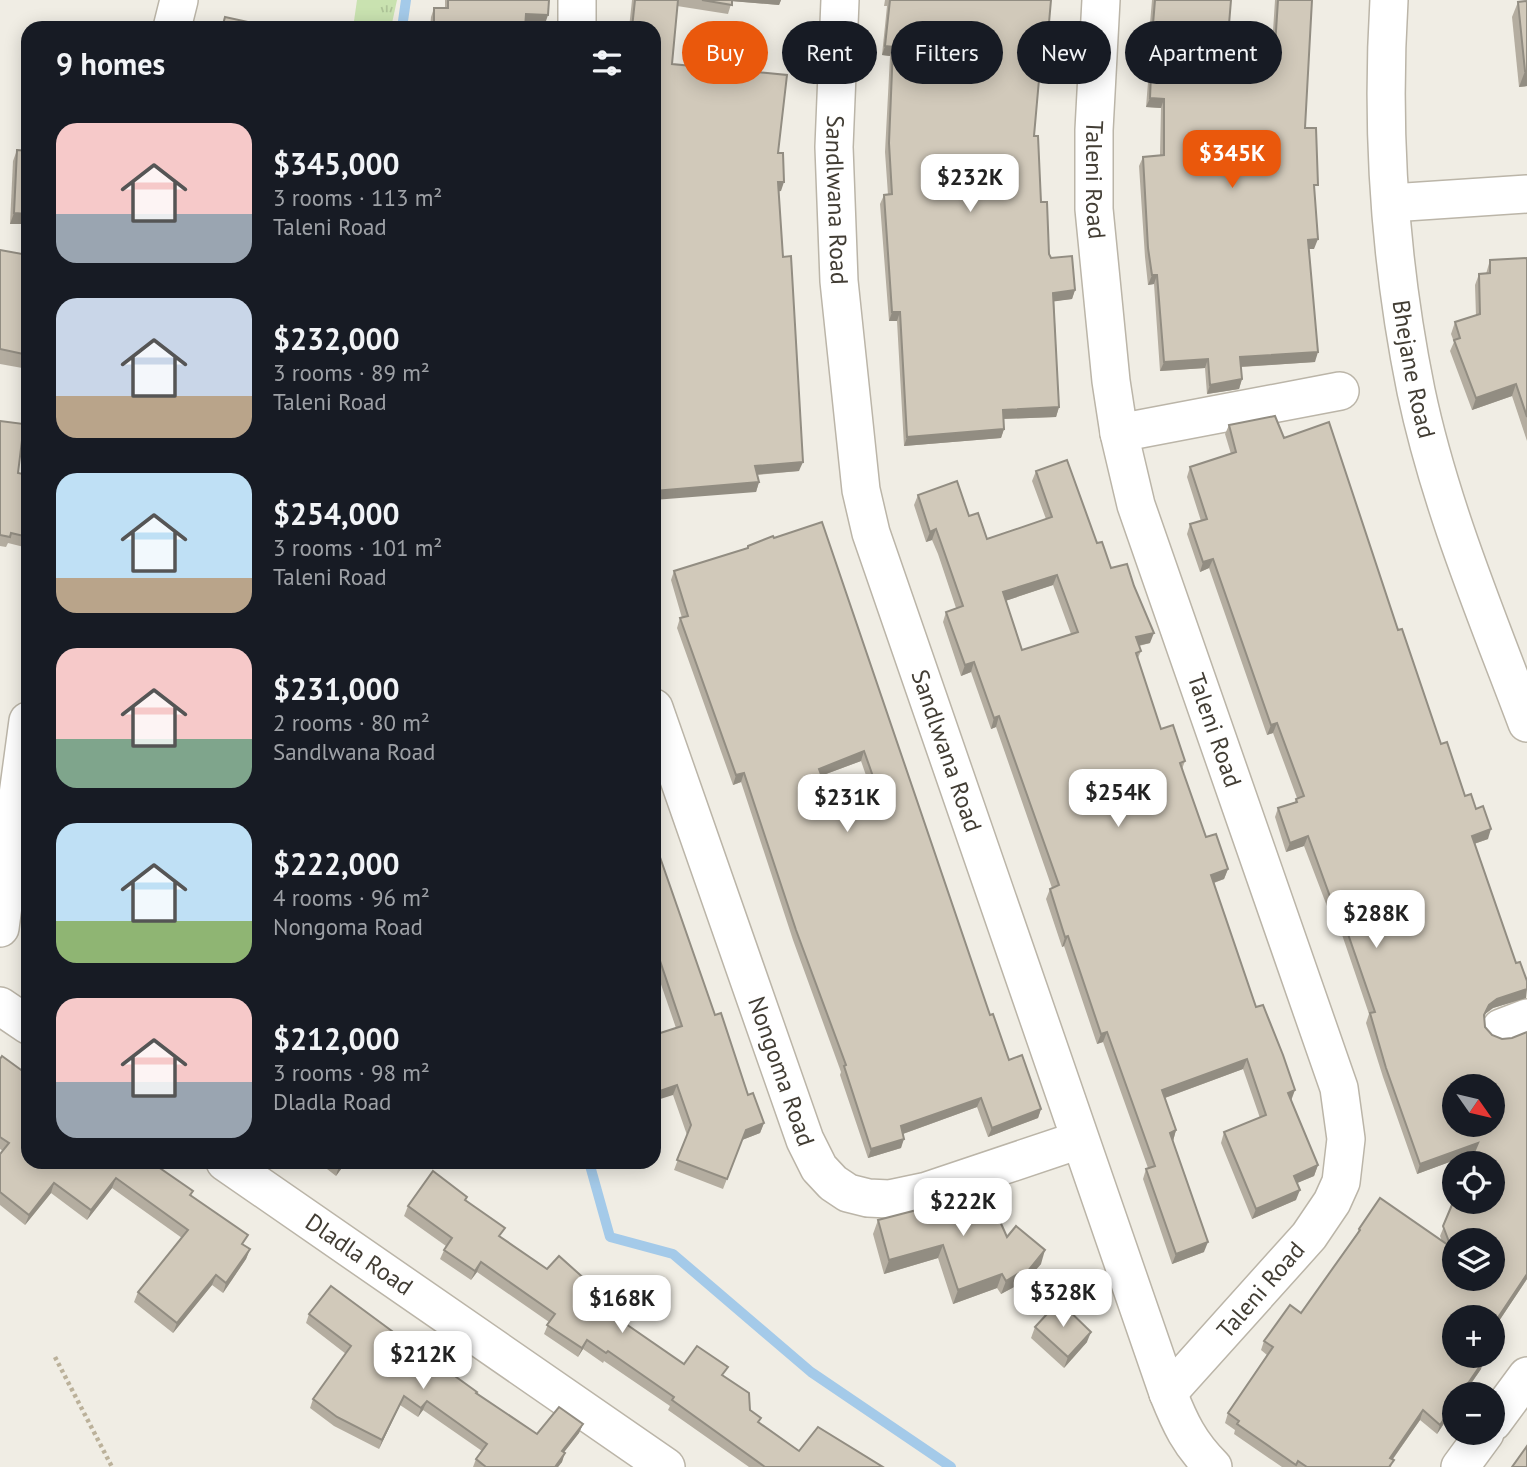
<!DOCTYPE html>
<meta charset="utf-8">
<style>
body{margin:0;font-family:"PT Sans",sans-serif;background:#20242c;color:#f1f3f6;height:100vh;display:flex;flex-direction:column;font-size:26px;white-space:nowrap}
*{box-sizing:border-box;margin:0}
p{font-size:23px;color:#9ea1a6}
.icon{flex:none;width:38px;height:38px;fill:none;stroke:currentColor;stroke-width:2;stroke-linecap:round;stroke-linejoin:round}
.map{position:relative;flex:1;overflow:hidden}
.details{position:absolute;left:21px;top:21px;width:640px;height:1148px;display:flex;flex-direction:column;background:#171b24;border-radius:21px;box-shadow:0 4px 18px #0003}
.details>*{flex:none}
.guide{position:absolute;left:682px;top:21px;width:665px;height:63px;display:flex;gap:14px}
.needle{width:46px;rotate:124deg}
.buttons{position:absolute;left:1442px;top:1074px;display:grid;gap:14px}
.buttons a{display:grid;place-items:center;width:63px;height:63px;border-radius:50%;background:#171b24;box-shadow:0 4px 18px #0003;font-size:35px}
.price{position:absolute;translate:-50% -60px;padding:0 16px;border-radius:14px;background:#fff;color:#222;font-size:23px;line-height:46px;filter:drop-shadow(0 2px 4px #0008)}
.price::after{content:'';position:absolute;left:50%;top:42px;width:21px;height:16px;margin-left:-10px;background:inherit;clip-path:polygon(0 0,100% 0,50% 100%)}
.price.on{background:#ea580c;color:#fff}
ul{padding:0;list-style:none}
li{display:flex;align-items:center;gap:21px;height:175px;padding:0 35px}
li span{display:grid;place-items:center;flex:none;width:196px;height:140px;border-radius:21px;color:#555}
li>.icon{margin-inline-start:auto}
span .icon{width:84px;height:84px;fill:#fffc;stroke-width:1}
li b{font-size:30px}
h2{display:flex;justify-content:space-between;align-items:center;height:84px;padding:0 35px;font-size:30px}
.tag{padding:0 24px;border-radius:32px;background:#171b24;box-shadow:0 4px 18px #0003;font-size:24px;line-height:63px}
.tag.on{background:#ea580c;color:#fff}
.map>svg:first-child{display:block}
</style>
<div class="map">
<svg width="1527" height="1467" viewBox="0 0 1527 1467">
<defs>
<pattern id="grass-tufts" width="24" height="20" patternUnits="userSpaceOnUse" patternTransform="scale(1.75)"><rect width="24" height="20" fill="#c9e2b0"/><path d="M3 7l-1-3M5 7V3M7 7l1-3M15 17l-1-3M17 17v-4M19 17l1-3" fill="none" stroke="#aec398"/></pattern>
</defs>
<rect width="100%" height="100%" fill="#f0ede4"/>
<path fill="url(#grass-tufts)" d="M357,0h40l-6,28h-38z"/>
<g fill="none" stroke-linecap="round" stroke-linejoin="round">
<g stroke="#a4cae9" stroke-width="10">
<path d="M402,28l4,-28"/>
<path d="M589,1162l21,75 63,17 138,118 140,95"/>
</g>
<defs>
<g id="minor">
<path id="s1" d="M840,0l-6,147 5,134 22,209 10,43 297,860c12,30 21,50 45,74"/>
<path id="s2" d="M1101,0l-7,130v79l17,172 8,52 17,72 203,583 7,51 -5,43 -9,20 -23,34 -141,157"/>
<path id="s3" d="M1389,0c-8,130 1,263 27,391 24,114 70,223 111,332"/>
<path d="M172,28l7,-28"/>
<path d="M577,28v-28"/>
<path d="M1391,203l136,-9"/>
<path d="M1119,433l221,-42"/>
<path id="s4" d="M654,708l151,432 14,28 14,15 15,10 20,5 21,1 38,-8 152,-51"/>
<path d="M0,928l28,-207"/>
<path d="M0,1006l28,19"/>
<path d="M1501,1028l26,-10"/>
<path id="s5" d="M225,1162l441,305"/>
<path d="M1493,1422l34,-46"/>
<path d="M1460,1467l25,-34"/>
</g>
</defs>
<use href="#minor" stroke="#bbb5a8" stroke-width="40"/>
<path stroke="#bbb19a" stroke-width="4.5" stroke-dasharray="3.5 3.5" stroke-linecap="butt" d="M55,1357l57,110"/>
<use href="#minor" stroke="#fff" stroke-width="37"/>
</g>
<g fill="#b4ada0" fill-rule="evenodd">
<path d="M445,0h104l-4,24h-20v4h-95l1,-11 3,-9h11z"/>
<path d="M632,0h149l-2,5 -47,-4 -4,13 -51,-8 -5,58 106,89 3,38h-3l21,280 -42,4 2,7 -3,10 -102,-464h-25z"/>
<path d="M885,0h166l-8,66h-3l-6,70 7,66 8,52 26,36 -3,9 -18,2 5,106 -3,10 -52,2v10l-3,9 -97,8 -7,-125h-8l-9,-117 4,-9h4l-3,-43 5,-96 -8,-1 5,-49h-3z"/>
<path d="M1152,0h79l-5,61 45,1 4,-62h37l-7,128 10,65 -1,56h-5l6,113 -74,5 1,12 -3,10 -32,5 -2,-26 -45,3 -6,-87 -6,1 -3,-28 -6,-91 4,-9 17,-2 1,-47 -15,-1 2,-25h-3z"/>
<path d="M1527,1v85l-8,1 -7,-70 6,-15z"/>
<path d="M17,150l11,74h-18l3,-63z"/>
<path d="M0,250l28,5v114l-28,-5z"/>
<path d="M1527,258v183l-15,-45 -40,14 -22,-59 4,-9 -3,-8 4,-12 21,-6 -1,-31 4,-11h7l4,-14z"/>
<path d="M0,421l18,52 10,2v73l-20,-5 -2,4 -6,-1z"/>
<path d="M1229,425l55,13 114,192 43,114 24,52 23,43 -14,5 52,154 -33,10 -8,6 -1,3 43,262 -30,45 3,2 -4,9 -3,5v-22l-39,38h28l-1,13 -44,65 -17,-14 -27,39 -2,8h-109l-48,-33 1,-4 -10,-7 3,-10 39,-58 -6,-5 3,-9 37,-28 55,-77 3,-7 83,12 -2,-5 34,-83 -57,21 -34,-97 -17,-54 3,-9 -32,-94 -4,2 -29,-76 -18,6 -11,-35 3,-9 17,-6 1,-3 1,-1 -24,-65 -6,2 -58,-167 -9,4 -13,-38 3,-10 11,-3 -14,-44 3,-10 41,-13 -6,-20z"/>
<path d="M1036,471l61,72 53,100 -11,3 2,5 -3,7 23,71 24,32 -3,8 24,68 22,32 -4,10 -10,4 42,124 35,94 27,64 -4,11 -17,7 -1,17 -44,19 -31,-76 3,-11 36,-14 -17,-49 -78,29 11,32 -3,11 31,111 -32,12 -29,-85 3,-10 2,-1 -45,-126 -6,2 -33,-98 -2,1 -16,-48 4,-10 2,-1 -56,-161 -5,2 -20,-57 -10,4 -18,-54 3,-10 10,-4 -18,-54 -6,-14 -6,2 -12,-37 4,-10 51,21 18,23 59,-20 -14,-38zM1053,585l18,49 -49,16 -17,-49z"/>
<path d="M773,536l217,479 19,45 32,49 -3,9 -50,19 -11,-30 -74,27 -2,14 -33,10 -28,-83 1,-3 -48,-132 -52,-158 -8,3 -56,-157 3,-10h2l-11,-38 3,-9 73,-22 1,-3zM861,761l15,43 -39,13 -16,-41z"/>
<path d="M654,840l61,175 33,80 16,28 -4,10 -18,7 -19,49 -49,-19 13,-35 -14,-40 3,-67 -22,-64z"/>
<path d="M0,1059l193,132 -2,5 53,49 6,4 -4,10 -23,34 -11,-8 -39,48 -39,-31 4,-10 44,-54 -70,-50 -25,32 -36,-27 -26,32 -25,-20v-51l3,-3 -3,-2z"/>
<path d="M318,1162h28l-10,14z"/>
<path d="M467,1197l-1,3 35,37 46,32 83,52 -2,4 56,39 40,13 35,46 40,28 84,16h-134l-81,-57 2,-4 -66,-45 -1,2 -20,-14 -5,8 -34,-23 5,-12 -72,-50 -6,8 -31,-21 6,-13 -42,-30 4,-10z"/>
<path d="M933,1199l74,38 34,27 -23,26 -4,-3 -13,7 -4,-6 -44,16 -15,-46 -54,16 -11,-40 5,-14 53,-14z"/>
<path d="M309,1314l114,40 28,13 -2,5 27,22 61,40 46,-10 -4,9 -15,19 -2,10 -4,5h-85l3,-8 6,-8 -59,-41 -5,7 -18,-12 -21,44 -45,-23 -24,-18 3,-9 33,-45 -40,-31z"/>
<path d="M1035,1327l52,15 -23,26 -33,-30z"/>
</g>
<g fill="#928d82">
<path d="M730,0h51l-2,5 -49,-4z"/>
<path d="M526,14l22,1 -3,9 -22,-1z"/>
<path d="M885,46l8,1 -3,9 -8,-1z"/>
<path d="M1041,57h5l-3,9h-6z"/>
<path d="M1525,71h2v15l-8,1z"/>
<path d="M1149,73h2l-3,9h-3z"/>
<path d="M1150,98l14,1 -3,9 -15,-1z"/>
<path d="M778,182h6l-3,9 -7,1z"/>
<path d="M14,213l14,1v10h-18z"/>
<path d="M1318,239l-4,10h-9l3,-9z"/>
<path d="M1152,275h5l-3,9 -6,1z"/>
<path d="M1075,290l-3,9 -22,3 3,-9z"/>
<path d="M892,312h8l-3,9h-8z"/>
<path d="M1318,352l-3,10 -78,5 3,-10z"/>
<path d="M1208,359l-3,9 -45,3 4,-9z"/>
<path d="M1242,379l-3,10 -32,5 3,-9z"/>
<path d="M1516,384l-4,12 -40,14 4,-12z"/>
<path d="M1059,407l-3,10 -56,2 3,-9z"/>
<path d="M1004,429l-3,9 -97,8 3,-9z"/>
<path d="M803,462l-4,9 -48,4 4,-9z"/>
<path d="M759,482l-3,10 -102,8v-9z"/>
<path d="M936,529l-4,11 -6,2 4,-10z"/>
<path d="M1213,559l-4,9 -9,4 3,-10z"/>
<path d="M1057,575l-4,10 -54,18 4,-11z"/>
<path d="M1154,633l-4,10 -18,4 4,-10z"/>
<path d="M974,662l-3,10 -10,4 4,-11z"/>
<path d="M999,716l-3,11 -5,2 3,-11z"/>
<path d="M1277,723l-4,10 -6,2 4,-10z"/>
<path d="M864,751l-3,10 -46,17 4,-9z"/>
<path d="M744,773l-3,9 -8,3 3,-10z"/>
<path d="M1491,829l-3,10 -20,7 4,-10z"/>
<path d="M1308,836l-4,10 -18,6 4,-9z"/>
<path d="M1228,869l-4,10 -17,6 4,-10z"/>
<path d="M1340,911l-3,9 -4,2 3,-9z"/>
<path d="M1068,936l-4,10 -2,1 3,-10z"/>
<path d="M1527,989l-1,9 -33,10 -8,6 -5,10 9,-19 8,-6z"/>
<path d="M1107,1032l-4,10 -6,2 4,-10z"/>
<path d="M1247,1059l-4,10 -84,31 3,-10z"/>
<path d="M677,1085l-4,10 -19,6v-8z"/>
<path d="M1295,1090l-4,11 -3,-8z"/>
<path d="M981,1098l-4,9 -80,29 4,-10z"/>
<path d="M1041,1109l-3,9 -50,19 4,-9z"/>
<path d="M764,1123l-4,10 -18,7 -19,49 23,-59z"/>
<path d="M1176,1130l-3,11 -3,-8z"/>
<path d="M904,1139l-3,9 -33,10 3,-9z"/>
<path d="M1478,1143l-4,10 -57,21 3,-10z"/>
<path d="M343,1162h3l-10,14 3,-10z"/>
<path d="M1318,1165l-4,11 -24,10 4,-10z"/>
<path d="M116,1178l-4,10 -25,32 4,-10z"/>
<path d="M54,1183l-3,10 -26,32 4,-10z"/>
<path d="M1300,1190l-4,10 -44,19 4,-10z"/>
<path d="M1208,1242l-4,10 -32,12 4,-10z"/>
<path d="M943,1245l-5,13 -54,16 5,-14z"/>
<path d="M250,1249l-4,10 -23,34 3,-10z"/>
<path d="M1045,1250l-4,14 -23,26 5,-13z"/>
<path d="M481,1262l-4,10 -6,8 4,-9z"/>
<path d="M1019,1273l-5,14 -13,7 5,-13z"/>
<path d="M1002,1274l-5,14 -44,16 5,-14z"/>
<path d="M1527,1274v5l-34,51 2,-8z"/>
<path d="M216,1275l-4,10 -39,48 4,-10z"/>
<path d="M1500,1326l-4,9 -3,5v-4z"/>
<path d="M1091,1332l-4,10 -23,26 4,-11z"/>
<path d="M587,1340l-4,9 -5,8 4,-9z"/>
<path d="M1484,1360l-3,9 -18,26h-3z"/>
<path d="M404,1396l-4,9 -21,44 3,-9z"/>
<path d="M427,1401l-4,9 -5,7 3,-9z"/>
<path d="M1454,1404v4l-17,26 3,-9z"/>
<path d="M1423,1410l-3,10 -33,47 3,-9z"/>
<path d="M583,1424l-4,9 -21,27 4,-9z"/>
<path d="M565,1453l-3,9 -4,5h-3z"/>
</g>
<g fill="#d1c9ba" stroke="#928d82" stroke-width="2" fill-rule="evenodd">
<path d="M448,0h101l-1,15 -22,-1 -1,14h-91v-20h14z"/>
<path d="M635,0h43l-6,64 115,11 -9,78h5l1,29h-6l5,75 8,-1 12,206 -48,4 4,16 -105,9v-463h-22z"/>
<path d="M702,0h30v5z"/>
<path d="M890,0h161l-5,57h-5l-7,79h4l3,66h6l2,52 2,4 21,-2 3,34 -22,3 6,114 -56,3 1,19 -97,8 -7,-125h-8l-8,-117 8,-1 -3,-51 4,-96 -8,-1z"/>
<path d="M1155,0h76l-5,61 48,1 4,-62h34l-7,128h11l2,57h-4l4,54 -10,1 10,112 -78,5 2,22 -32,6 -2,-26 -44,3 -7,-87h-5l-4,-27 -5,-91 21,-2v-56l-14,-1 1,-25h-2z"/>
<path d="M1527,1v70h-2l-7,-69z"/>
<path d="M225,17l41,9v2h-44z"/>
<path d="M17,150l11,1v63l-14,-1z"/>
<path d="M0,250l28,5v100l-28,-6z"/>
<path d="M1527,258v159l-11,-33 -40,14 -22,-58 6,-2 -5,-16 25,-8 -1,-40 11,-1v-13z"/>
<path d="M1275,416l9,22 45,-16 69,208 4,-1 39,115 6,-2 18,54 6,-2 5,15 7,-3 8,23 -19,7 44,127 4,-1 7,19v8l-30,10 -8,6 -5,10 1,12 7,8 10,4 10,-1 15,-6v242l-32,48 5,4 -7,10v-18h-39v38h25l5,4 -24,35h-6v9l-14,21 -17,-15 -33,48 4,2 -5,7h-82l-9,-6 -2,4 -59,-41 2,-3 -11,-8 45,-66 -9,-6 26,-36 11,8 59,-83 -1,-1 21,-31 71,49 -8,-21 11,-26v2h39v-38h-24l9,-21 -58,21 -34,-96 -16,-55 5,-1 -35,-101 -4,2 -28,-77 -18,7 -12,-35 19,-6 -1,-3 8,-3 -27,-73 -6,2 -58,-166 -10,3 -13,-38 17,-5 -17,-52 46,-15 -7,-27zM1454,1087h39v38h-39zM1454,1241h39v38h-39z"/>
<path d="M0,421l24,3 -6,49 10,2v62l-17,-4 -1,4 -10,-2z"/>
<path d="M1067,460l30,83 5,-1 9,26 16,-4 7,22 20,47 -18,4 5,14 -5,2 25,76 12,-4 12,36 -5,2 26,74 10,-3 12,35 -17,6 45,132 7,-2 20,50 12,35 -7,3 30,72 -24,11 6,14 -44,19 -32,-77 42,-17 -19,-56 -85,31 14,40 -6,3 38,109 -32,12 -30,-85 9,-3 -48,-134 -6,2 -33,-98 -3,1 -15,-48 9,-4 -60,-169 -5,2 -20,-56 -9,3 -19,-53 17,-6 -22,-63 -5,-14 -6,3 -12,-37 39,-14 12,35 9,-3 9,26 65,-22 -16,-46zM1057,575l21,57 -56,18 -19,-58z"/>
<path d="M822,522l168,493 3,-1 16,46 13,-5 19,54 -49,19 -11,-30 -80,28 3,13 -33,10 -27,-83 2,-1 -50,-135 -52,-157 -8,2 -56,-157 8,-2 -14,-45 74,-23v-2l25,-10 1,2zM864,751l18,51 -45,15 -18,-48z"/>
<path d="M654,840l61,175 6,-2 27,82 5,-2 11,30 -18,7 -19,49 -50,-19 14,-35 -14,-40 -23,8v-58l28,-9 -28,-83z"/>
<path d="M2,1056l26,19v87h123l42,29 -3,4 58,40 -6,9 8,5 -24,34 -10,-8 -39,48 -39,-31 50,-62 -72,-52 -25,32 -37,-27 -25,32 -29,-23v-38l9,-11 -9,-6v-78z"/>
<path d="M334,1162h9l-4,4z"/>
<path d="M433,1171l34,26 -2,3 40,28 -6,8 48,33 12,-13 28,25 47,31 -8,12 58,40 13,-18 31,21 -6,8 27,18 1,17 11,8 -3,4 41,29 19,-24 65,40h-118l-93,-67 2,-3 -66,-46 -2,2 -19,-13 -5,8 -35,-23 8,-11 -74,-52 -6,9 -31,-21 8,-12 -44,-32z"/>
<path d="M983,1183l24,54 9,-11 29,24 -22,27 -4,-4 -13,8 -4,-7 -44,16 -15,-45 -54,15 -11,-40 58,-15 -3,-6 25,-6z"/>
<path d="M331,1286l92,68 4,-4 24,17 -3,4 29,21 -1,1 61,41 22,-27 24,17 -21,27 3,2 -10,14h-69l-10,-8 11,-15 -60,-43 -6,7 -17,-12 -22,44 -45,-23 -24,-18 38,-53 -42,-32z"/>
<path d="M1059,1301l32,31 -23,25 -33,-30z"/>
<path d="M1527,1446v21h-15z"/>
</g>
<g text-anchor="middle" stroke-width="7" stroke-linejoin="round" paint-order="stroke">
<g font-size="24" fill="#423d34" stroke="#fff">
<text dy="8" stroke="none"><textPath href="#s2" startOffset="180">Taleni Road</textPath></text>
<text dy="8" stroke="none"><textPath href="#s1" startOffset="200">Sandlwana Road</textPath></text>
<text dy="8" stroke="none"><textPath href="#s3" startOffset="371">Bhejane Road</textPath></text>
<text dy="8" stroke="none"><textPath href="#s2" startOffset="747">Taleni Road</textPath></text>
<text dy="8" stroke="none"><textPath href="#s1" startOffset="766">Sandlwana Road</textPath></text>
<text dy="8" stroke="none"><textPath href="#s4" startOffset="385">Nongoma Road</textPath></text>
<text dy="8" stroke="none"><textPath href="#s5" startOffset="163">Dladla Road</textPath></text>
<text transform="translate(1261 1290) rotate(-49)" y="8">Taleni Road</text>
</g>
</g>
</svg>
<div class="buttons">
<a><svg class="needle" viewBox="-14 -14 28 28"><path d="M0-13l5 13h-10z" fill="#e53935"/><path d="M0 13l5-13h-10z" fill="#9ea1a6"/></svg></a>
<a><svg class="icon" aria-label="locate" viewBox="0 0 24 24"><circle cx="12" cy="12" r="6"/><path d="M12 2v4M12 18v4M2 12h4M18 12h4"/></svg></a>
<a><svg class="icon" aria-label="layers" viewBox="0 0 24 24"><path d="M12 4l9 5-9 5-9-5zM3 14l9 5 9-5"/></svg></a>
<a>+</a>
<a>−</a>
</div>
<b class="price on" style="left:1232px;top:190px">$345K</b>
<b class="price" style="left:970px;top:214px">$232K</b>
<b class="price" style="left:1118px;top:829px">$254K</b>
<b class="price" style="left:847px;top:834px">$231K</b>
<b class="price" style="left:1376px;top:950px">$288K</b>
<b class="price" style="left:963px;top:1238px">$222K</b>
<b class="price" style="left:1063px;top:1329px">$328K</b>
<b class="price" style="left:622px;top:1335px">$168K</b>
<b class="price" style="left:423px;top:1391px">$212K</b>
<div class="guide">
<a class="tag on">Buy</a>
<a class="tag">Rent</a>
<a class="tag">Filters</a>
<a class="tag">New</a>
<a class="tag">Apartment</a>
</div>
<section class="details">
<h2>9 homes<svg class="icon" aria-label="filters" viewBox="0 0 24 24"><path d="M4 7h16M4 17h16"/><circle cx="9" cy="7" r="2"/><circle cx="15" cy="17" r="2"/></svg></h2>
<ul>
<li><span style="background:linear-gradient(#f6c9c9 65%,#9aa5b1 0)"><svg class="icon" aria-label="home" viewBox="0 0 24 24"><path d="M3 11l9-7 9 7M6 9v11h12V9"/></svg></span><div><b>$345,000</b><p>3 rooms · 113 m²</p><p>Taleni Road</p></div></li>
<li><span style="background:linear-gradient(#c9d6e8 70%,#b9a48a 0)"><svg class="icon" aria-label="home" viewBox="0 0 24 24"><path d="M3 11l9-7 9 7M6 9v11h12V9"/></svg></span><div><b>$232,000</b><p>3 rooms · 89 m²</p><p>Taleni Road</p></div></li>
<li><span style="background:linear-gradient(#bfe0f5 75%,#b9a48a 0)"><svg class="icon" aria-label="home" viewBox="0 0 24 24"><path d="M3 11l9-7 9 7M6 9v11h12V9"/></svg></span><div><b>$254,000</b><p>3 rooms · 101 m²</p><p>Taleni Road</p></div></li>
<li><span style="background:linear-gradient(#f6c9c9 65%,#7fa58c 0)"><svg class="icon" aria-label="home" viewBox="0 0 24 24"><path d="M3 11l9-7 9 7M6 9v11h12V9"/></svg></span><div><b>$231,000</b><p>2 rooms · 80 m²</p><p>Sandlwana Road</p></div></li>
<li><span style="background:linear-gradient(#bfe0f5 70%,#8fb573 0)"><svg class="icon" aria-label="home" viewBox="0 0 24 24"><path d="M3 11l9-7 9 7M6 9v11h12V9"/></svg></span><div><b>$222,000</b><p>4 rooms · 96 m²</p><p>Nongoma Road</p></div></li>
<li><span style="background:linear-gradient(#f6c9c9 60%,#9aa5b1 0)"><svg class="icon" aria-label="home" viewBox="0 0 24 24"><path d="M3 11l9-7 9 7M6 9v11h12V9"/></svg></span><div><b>$212,000</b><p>3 rooms · 98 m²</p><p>Dladla Road</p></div></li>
</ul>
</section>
</div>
